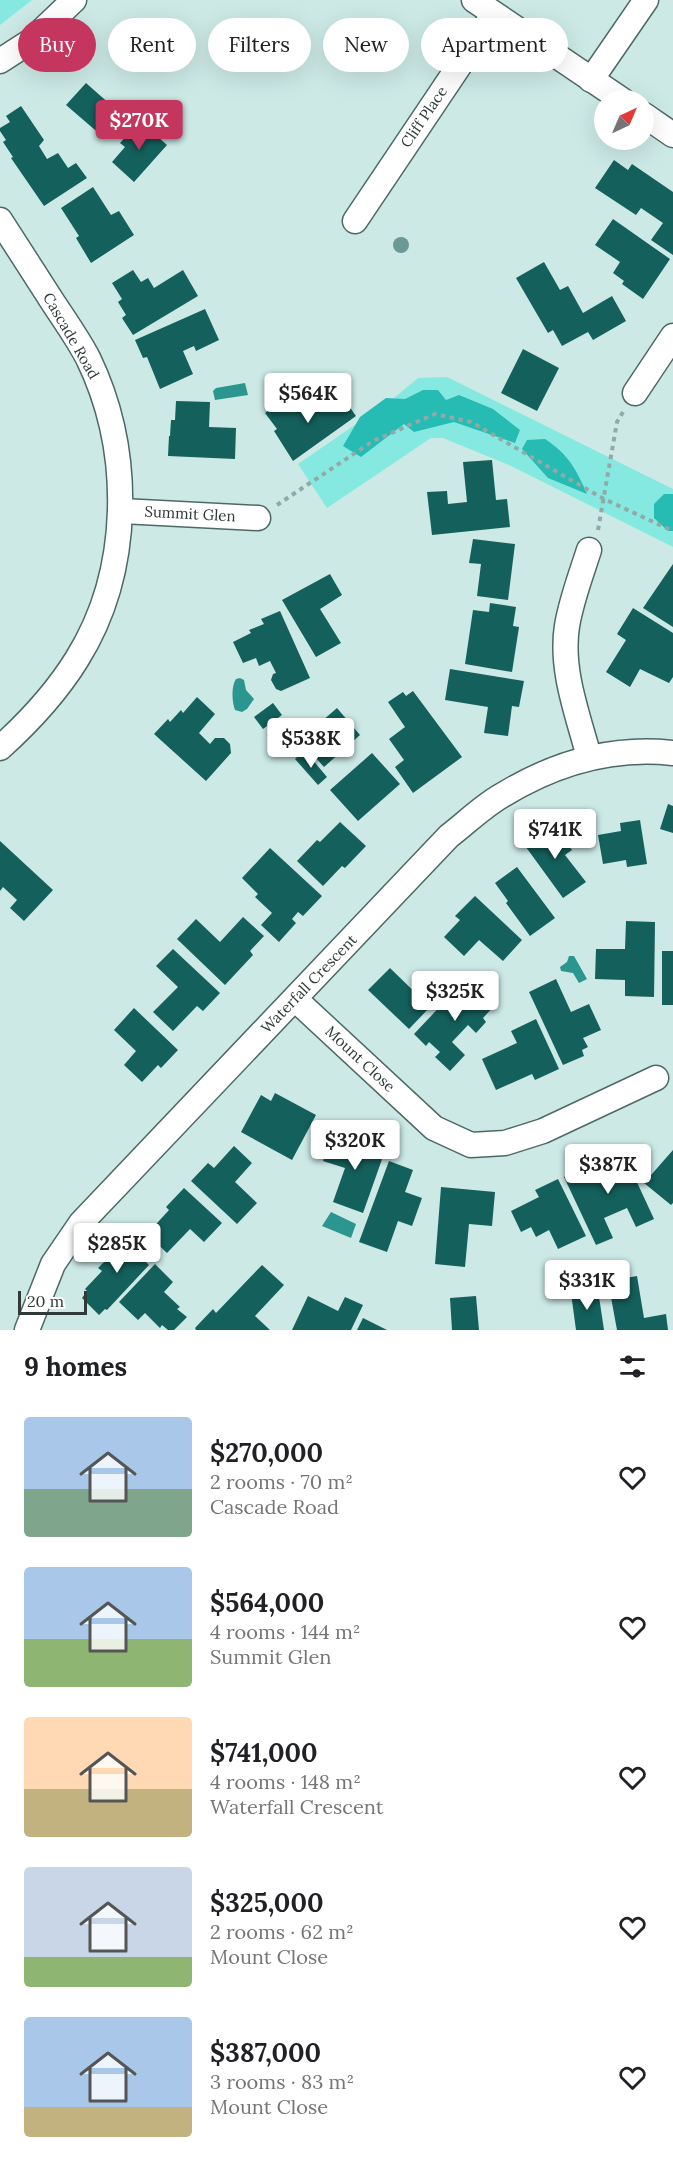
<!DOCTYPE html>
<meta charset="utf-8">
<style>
body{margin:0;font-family:Lora,serif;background:#f6f6f6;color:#202124;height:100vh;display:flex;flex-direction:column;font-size:22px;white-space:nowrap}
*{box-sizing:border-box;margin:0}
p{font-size:20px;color:#757577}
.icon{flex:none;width:33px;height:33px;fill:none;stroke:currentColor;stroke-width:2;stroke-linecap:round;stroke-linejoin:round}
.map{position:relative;height:1330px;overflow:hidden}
.side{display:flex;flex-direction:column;background:#fff;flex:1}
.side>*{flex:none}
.guide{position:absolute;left:18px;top:18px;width:638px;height:54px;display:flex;gap:12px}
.needle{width:39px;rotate:44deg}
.buttons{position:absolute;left:594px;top:90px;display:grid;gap:12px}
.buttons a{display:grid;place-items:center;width:60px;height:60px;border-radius:50%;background:#fff;box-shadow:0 6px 24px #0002;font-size:30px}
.scale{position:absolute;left:18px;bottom:15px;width:69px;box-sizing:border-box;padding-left:6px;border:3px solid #2f3a39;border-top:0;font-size:16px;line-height:21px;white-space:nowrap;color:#2f3a39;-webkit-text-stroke:4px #fff;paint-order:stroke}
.price{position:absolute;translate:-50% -51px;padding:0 14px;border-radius:6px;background:#fff;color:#222;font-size:20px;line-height:39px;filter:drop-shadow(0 2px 3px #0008)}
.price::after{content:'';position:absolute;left:50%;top:36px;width:18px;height:14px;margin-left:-9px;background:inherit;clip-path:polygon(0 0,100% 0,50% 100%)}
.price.active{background:#c5365e;color:#fff}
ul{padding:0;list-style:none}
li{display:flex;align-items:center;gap:18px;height:150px;padding:0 24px}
li span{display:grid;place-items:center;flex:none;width:168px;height:120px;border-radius:6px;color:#555}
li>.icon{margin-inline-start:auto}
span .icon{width:72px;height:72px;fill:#fffc;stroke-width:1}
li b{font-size:26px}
h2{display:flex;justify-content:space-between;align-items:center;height:72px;padding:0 24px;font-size:26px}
.tag{padding:0 21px;border-radius:27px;background:#fff;box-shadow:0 6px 24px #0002;font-size:21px;line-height:54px}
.tag.active{background:#c5365e;color:#fff}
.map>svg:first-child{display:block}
</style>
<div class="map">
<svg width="673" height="1330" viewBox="0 0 673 1330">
<rect width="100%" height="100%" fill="#cce9e6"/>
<g fill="#86e9e1">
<path d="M0,0h32l-32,25z"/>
<path d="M447,377l226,112v58l-162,-81 -68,-28h-12l-104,70 -29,-44 96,-66 24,-20z"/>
</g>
<g fill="#26bbb3">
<path d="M423,390h15l8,10 13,-5 34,14 27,21 -5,13 -61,-21 -40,10 -10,-8 -43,33 -18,-11 17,-29 26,-19 19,1z"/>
<path d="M545,439c23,15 31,30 42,55l-39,-16 -26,-29 5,-9z"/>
<path d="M664,494h9v37h-5l-14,-13v-14z"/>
</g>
<g fill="#2b968f">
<path d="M245,383l3,12 -33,5 -2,-9 3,-3z"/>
<path d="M240,678l4,2 2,10 8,9 -7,10 -5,3 -7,-2c-3,-8 -4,-24 1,-31z"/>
<path d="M569,956h5l13,23 -8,4 -6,-10 -12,-2 -1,-4 7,-5z"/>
<path d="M331,1212l25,12 -5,14 -29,-12z"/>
</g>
<g fill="#14605c">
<path d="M86,83l35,31 -19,22 -36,-31z"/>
<path d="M21,106l23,34 -5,6 8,13 11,-6 10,15 8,-5 11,15 -43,28 -33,-48 2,-1 -10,-15 3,-2 -6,-9v-3l10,-6 -4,-6z"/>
<path d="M140,121l27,24 -33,37 -22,-20 13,-15 -5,-4z"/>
<path d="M614,160l14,10 4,-6 41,28v63l-22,-15 12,-17 -22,-15 -5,7 -41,-27z"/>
<path d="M93,187l18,28 8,-4 15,24 -43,28 -15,-25 3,-2 -18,-28z"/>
<path d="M613,219l57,40 -27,40 -21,-15 2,-3 -11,-8 7,-11 -25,-17z"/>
<path d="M544,262l16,28 8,-4 15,27 29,-17 14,25 -33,19 -5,-8 -26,14 -9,-16 -5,3 -32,-55z"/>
<path d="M133,270l8,12 7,-4 6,10 29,-18 15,26 -65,39 -11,-17 4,-3 -8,-13 4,-3 -10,-16z"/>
<path d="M205,309l14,31 -23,11 -2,-5 -11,5 10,23 -33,15 -13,-32 -4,1 -8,-18z"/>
<path d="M523,349l36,19 -22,43 -36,-18z"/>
<path d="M339,392l17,24 -63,45 -19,-30 3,-2 -12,-16 20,-15 9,13 7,-5 7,9z"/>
<path d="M176,401l34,1 -1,25 27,1 -1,31 -67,-3 1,-20h1l1,-16h4z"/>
<path d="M492,460l4,40 11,-1 3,28 -78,8 -5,-43 20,-1 1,13 19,-2 -4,-40z"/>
<path d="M473,539l42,5 -7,56 -31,-4 4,-32 -12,-1z"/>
<path d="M673,564v63l-30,-19z"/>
<path d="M330,574l12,21 -22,14 21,34 -25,14 -34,-57z"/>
<path d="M490,603l26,4 -3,19 6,1 -7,45 -47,-8 8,-54 16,2z"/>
<path d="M633,608l40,25v44l-4,6 -29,-14 -10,18 -24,-15 20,-32 -9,-6z"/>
<path d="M280,611l30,67 -29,13 -5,-2 -5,-9 2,-6 3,-1 -6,-12 -11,5 -3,-8 -13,5 -10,-21 18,-9 -2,-3 15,-6 -3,-5z"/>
<path d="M450,669l74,12 -5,26 -7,-1 -4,30 -24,-3 4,-26 -43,-7z"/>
<path d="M413,691l49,66 -49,36 -18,-26 9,-7 -15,-21 16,-12 -17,-25 15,-10 3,4z"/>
<path d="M197,697l18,17 -16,19 11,11 5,-6h9l6,6 1,9 -25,28 -52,-47 14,-15 2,3 11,-12 2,3z"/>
<path d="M273,703l9,12 -19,14 -9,-12z"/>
<path d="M337,708l23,27 -36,32 -24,-27z"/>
<path d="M272,727l9,6 -6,8 -8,-5z"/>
<path d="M301,753l7,8 3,-3 16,19 -9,8 -23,-26z"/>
<path d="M372,753l28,31 -42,37 -28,-31z"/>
<path d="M668,804l5,2v27l-13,-4z"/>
<path d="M640,820l7,44 -20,3 -1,-7 -23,4 -5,-29 23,-4 -1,-8z"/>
<path d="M340,822l26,24 -21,22 -3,-2 -19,20 -26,-25 20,-21 3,2z"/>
<path d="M547,825l6,7 3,-3 16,21 -7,5 21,27 -23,16 -40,-55z"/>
<path d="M0,841l53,49 -29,31 -14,-13 7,-8 -14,-13 -3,4z"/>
<path d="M270,848l52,48 -19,20 -5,-4 -6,7 4,4 -17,19 -18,-17 11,-12 -17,-16 3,-3 -16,-16z"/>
<path d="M517,867l38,51 -25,18 -24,-33 2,-2 -13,-18z"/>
<path d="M475,896l47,44 -19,21 -24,-21 -15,16 -20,-19 16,-17 -5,-4z"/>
<path d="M243,917l21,19 -14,15 3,4 -28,30 -48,-46 19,-20 24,23z"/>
<path d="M626,921l29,1 -1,75 -29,-1v-16l-30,-1 1,-30h29z"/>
<path d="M173,949l47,44 -17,18 -6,-5 -24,25 -20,-19 25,-25 -22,-21z"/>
<rect x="662" y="951" width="11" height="54"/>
<path d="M390,968l40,39 -21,22 -41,-39z"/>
<path d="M466,979l28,27 -11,12 3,4 -10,11 -8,-8 -16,17 13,13 -15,16 -15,-14 5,-5 -11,-10 -3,4 -12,-12z"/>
<path d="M556,979l15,33 18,-8 12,26 -18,8 5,9 -6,3 2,6 -21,9 -34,-73z"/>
<path d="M134,1008l44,42 -17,18 -3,-3 -16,17 -18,-17 12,-14 -22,-21z"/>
<path d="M536,1019l23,50 -24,11 -3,-6 -36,16 -14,-31 35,-16 -6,-12z"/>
<path d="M275,1093l41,22 -24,45 -51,-28 20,-37 10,6z"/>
<path d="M351,1138l13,5 1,-2 21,7 -23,65 -30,-11 12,-34 -22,-7 8,-22 17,6z"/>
<path d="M234,1146l18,17 -17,19 22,21 -20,21 -46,-43 17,-18 6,5z"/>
<path d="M622,1150l32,69 -18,8 -9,-19 -23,10 9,20 -17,7 -32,-68 21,-10 2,5 17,-8 -3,-4z"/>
<path d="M673,1150v53l-2,2 -27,-22z"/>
<path d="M389,1161l24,9 -8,22 17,6 -10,28 -14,-5 -11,31 -28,-10z"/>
<path d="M558,1179l28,57 -28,13 -9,-19 -13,7 -5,-10 -10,5 -10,-21 28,-14 -4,-7z"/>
<path d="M441,1187l54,5 -3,34 -23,-2 -4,43 -30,-3z"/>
<path d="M184,1188l38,35 -18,19 -14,-13 -23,24 -20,-19 22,-24 -3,-3z"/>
<path d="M132,1236l21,19 -7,7 3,3 -42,45 -2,-1 -6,6 -17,-17 5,-7 -2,-2 17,-18 -4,-3 6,-6 -6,-5 10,-11 4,3 8,-9 4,4z"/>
<path d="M155,1264l18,18 -9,10 16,15 -3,2 10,8 -13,13h-6l-6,-5 -2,3 -15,-15 -7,7 -19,-18z"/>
<path d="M262,1265l22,20 -29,31 15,14h-74l-1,-2 18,-19 3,4z"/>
<path d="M637,1276l7,42 22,-4 2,16h-51l-9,-49z"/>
<path d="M598,1290l6,40h-28l-5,-37z"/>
<path d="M308,1296l30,15 7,-14 18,8 -12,25h-59z"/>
<path d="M476,1296l3,34h-27l-2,-32z"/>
<path d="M363,1318l24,12h-30z"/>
</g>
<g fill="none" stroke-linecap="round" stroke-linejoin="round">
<defs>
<g id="minor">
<path d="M474,0l148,100"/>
<path d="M0,61l31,-20 43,-41"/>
<path d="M591,80l55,-80"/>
<path d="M644,115l29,20"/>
<path d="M0,220c18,28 36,56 54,84 12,18 24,35 34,54 45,93 44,213 -11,301 -21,34 -47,62 -77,89"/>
<path d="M355,221l139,-207"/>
<path d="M635,393l38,-57"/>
<path d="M122,511l136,7"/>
<path d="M589,550c-8,25 -18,51 -22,76 -7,44 11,89 22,131"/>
<path d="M295,999l139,129 37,17 34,-2 38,-12 113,-53"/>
<path d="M27,1330l26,-66 28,-41 368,-387c17,-13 33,-29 52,-40 52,-32 110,-50 172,-43"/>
</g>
</defs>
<use href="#minor" stroke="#4e6866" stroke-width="27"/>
<g stroke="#92a9a7" stroke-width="4" stroke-dasharray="4.5 4.5" stroke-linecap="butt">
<path d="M277,505l96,-64 62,-27 36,8 133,77 69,32"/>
<path d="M598,530l19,-108 6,-10"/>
</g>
<use href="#minor" stroke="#fff" stroke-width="24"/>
</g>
<circle fill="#6c9995" cx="401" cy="245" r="8"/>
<g text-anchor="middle" stroke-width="6" stroke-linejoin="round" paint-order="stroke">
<g font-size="15" fill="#2f3a39" stroke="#fff">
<text transform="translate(424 117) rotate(-56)" y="5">Cliff Place</text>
<text transform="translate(71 336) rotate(60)" y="5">Cascade Road</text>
<text transform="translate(190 514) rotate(3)" y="5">Summit Glen</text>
<text transform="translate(309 984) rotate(-46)" y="5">Waterfall Crescent</text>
<text transform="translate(360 1059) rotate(43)" y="5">Mount Close</text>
</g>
</g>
</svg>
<div class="buttons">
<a><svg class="needle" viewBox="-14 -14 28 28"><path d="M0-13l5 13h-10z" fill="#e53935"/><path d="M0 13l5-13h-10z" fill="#757577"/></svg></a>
</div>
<div class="scale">20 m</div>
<b class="price active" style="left:139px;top:151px">$270K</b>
<b class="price" style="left:308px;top:424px">$564K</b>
<b class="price" style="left:311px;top:769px">$538K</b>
<b class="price" style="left:555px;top:860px">$741K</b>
<b class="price" style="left:455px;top:1022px">$325K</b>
<b class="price" style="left:355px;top:1171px">$320K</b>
<b class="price" style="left:608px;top:1195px">$387K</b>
<b class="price" style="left:117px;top:1274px">$285K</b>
<b class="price" style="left:587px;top:1311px">$331K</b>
<div class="guide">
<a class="tag active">Buy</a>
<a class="tag">Rent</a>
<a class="tag">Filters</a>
<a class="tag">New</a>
<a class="tag">Apartment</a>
</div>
</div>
<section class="side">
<h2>9 homes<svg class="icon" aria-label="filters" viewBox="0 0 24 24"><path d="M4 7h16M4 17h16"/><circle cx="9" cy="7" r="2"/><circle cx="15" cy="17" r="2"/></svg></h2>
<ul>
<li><span style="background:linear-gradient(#a9c7e8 60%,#7fa58c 0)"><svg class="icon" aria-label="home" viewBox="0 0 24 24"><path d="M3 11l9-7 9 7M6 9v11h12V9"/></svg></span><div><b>$270,000</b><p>2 rooms · 70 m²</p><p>Cascade Road</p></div><svg class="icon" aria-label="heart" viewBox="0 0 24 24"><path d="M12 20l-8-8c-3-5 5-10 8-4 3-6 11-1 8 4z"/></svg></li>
<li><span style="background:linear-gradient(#a9c7e8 60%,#8fb573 0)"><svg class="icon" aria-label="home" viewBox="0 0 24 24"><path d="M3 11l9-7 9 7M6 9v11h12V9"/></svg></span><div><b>$564,000</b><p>4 rooms · 144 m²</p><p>Summit Glen</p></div><svg class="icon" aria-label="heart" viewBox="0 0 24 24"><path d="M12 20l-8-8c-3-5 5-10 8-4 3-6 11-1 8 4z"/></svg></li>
<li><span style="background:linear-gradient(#ffd9b3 60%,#c2b280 0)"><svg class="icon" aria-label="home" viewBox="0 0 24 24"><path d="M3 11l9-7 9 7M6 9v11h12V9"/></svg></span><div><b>$741,000</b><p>4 rooms · 148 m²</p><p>Waterfall Crescent</p></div><svg class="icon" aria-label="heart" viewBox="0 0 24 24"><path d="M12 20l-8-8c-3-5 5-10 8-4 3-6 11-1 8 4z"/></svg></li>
<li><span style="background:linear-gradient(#c9d6e8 75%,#8fb573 0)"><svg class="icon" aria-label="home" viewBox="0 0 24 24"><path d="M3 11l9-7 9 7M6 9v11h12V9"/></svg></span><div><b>$325,000</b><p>2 rooms · 62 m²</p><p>Mount Close</p></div><svg class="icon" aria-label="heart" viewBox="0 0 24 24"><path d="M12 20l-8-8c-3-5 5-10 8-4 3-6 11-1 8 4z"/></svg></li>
<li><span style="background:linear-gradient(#a9c7e8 75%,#c2b280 0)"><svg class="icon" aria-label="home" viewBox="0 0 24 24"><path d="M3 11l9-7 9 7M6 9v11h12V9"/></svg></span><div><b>$387,000</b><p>3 rooms · 83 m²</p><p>Mount Close</p></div><svg class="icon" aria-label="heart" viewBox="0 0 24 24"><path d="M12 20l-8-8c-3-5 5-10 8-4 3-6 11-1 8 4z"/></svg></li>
</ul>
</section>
